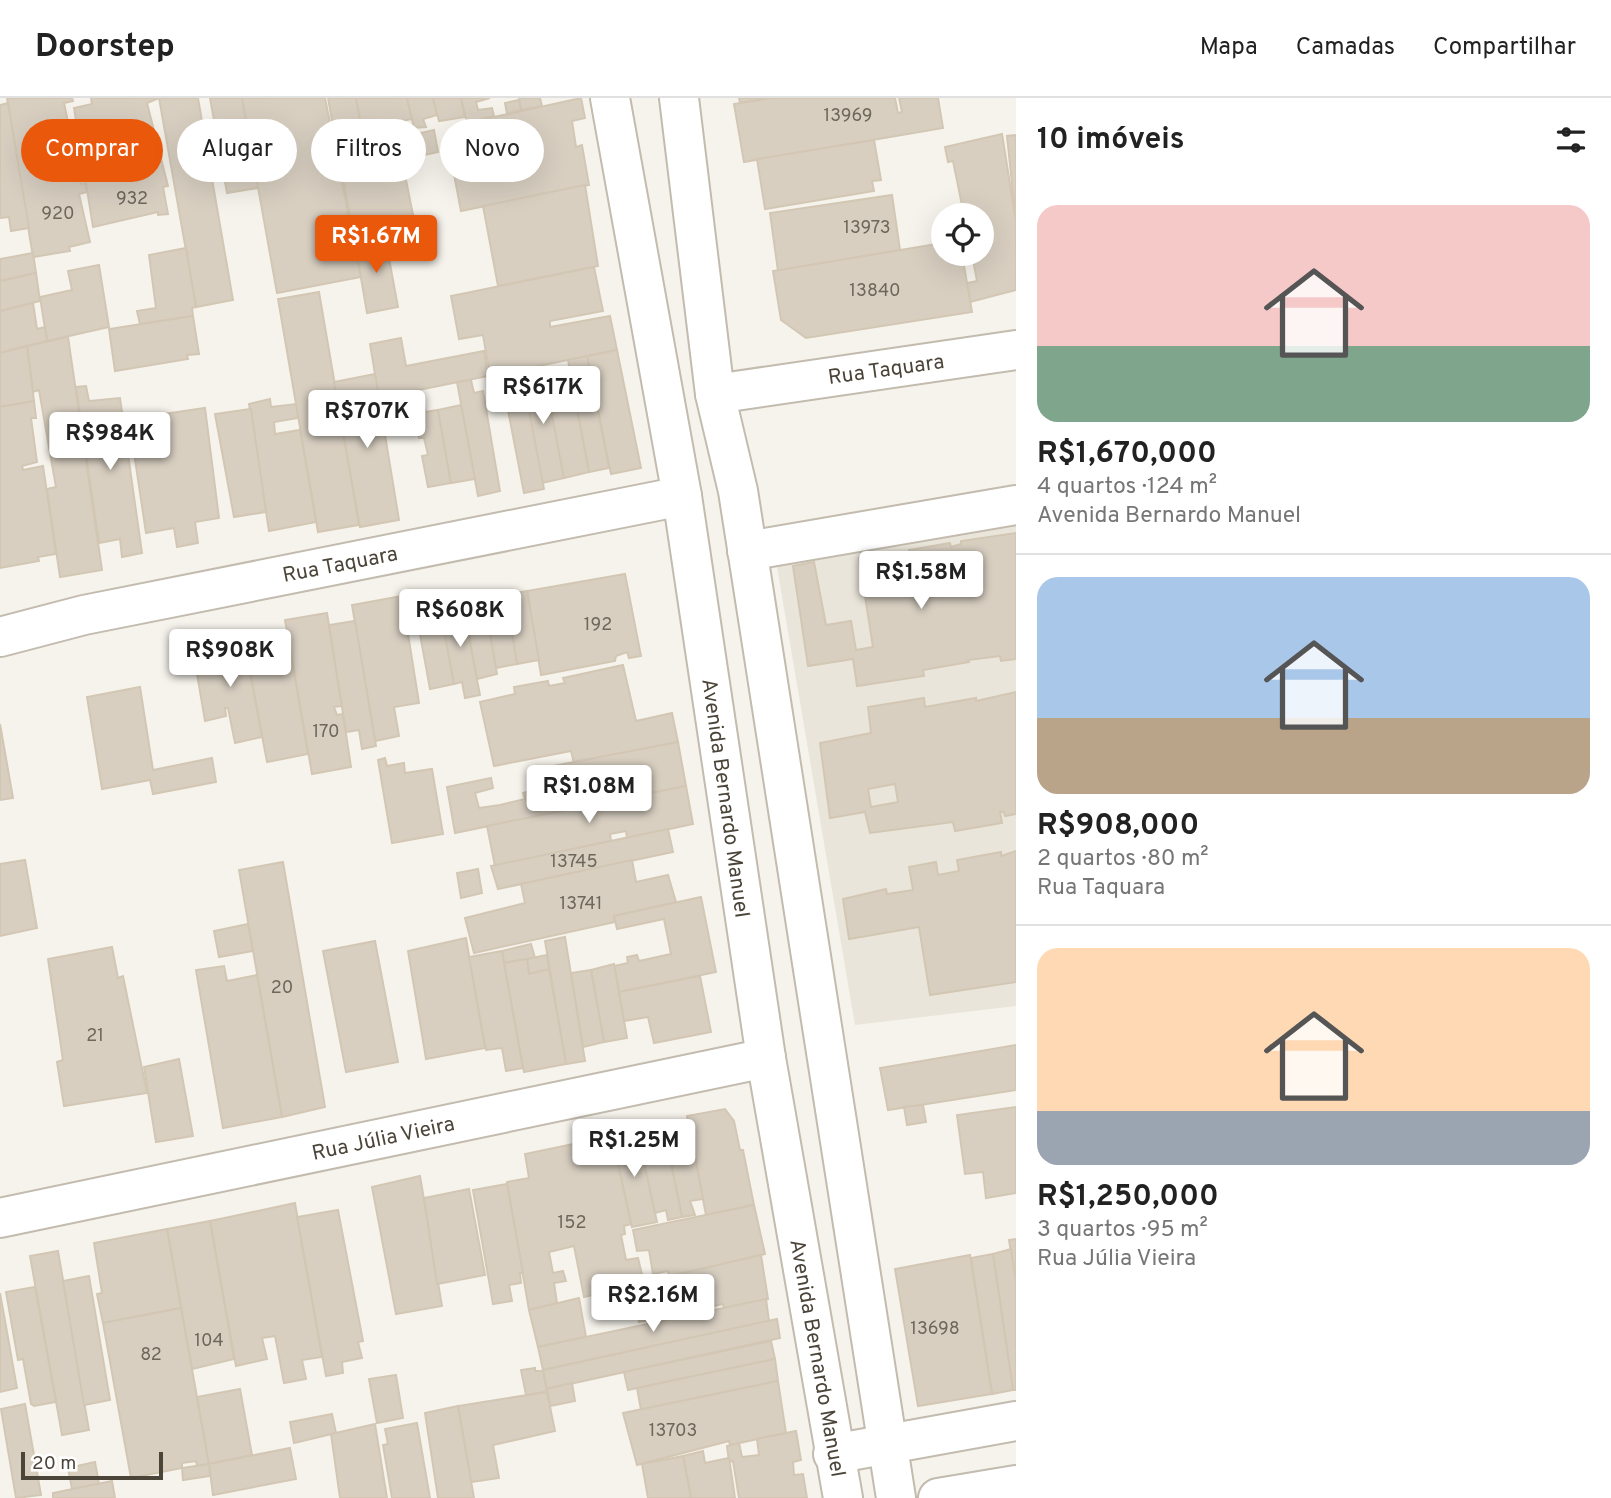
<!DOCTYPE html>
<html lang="pt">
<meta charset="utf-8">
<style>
body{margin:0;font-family:Overpass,sans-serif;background:#f2f2f2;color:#222;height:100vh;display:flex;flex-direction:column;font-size:26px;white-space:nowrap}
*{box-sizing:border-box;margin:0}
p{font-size:23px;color:#767676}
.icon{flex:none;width:38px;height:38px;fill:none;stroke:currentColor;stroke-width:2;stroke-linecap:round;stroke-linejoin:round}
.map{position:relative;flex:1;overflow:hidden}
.drawer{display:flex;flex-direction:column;background:#fff;width:595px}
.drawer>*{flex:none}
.top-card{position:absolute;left:21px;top:21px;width:665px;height:63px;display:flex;gap:14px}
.tools{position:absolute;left:931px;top:105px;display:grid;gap:14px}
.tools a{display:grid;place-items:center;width:63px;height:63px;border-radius:50%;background:#fff;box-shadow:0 7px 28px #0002;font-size:35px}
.scale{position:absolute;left:21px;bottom:18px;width:142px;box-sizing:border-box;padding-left:7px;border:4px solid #4b4439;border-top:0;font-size:19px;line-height:24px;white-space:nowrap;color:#4b4439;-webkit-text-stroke:5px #fff;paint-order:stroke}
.price{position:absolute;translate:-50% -60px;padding:0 16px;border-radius:7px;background:#fff;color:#222;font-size:23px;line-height:46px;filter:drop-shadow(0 2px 4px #0008)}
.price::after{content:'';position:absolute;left:50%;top:42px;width:21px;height:16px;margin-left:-10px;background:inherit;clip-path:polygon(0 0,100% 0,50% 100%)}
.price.active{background:#ea580c;color:#fff}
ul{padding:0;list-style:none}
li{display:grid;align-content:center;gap:14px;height:371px;padding:0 21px}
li+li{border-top:2px solid #e0e0e0}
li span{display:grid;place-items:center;height:217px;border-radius:21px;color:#555}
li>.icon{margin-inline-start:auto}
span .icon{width:126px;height:126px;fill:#fffc;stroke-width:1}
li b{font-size:30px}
h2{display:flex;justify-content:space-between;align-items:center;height:84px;padding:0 21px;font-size:30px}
.pill{padding:0 24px;border-radius:32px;background:#fff;box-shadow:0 7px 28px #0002;font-size:24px;line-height:63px}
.pill.active{background:#ea580c;color:#fff}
header{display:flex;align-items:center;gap:42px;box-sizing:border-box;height:98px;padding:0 35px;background:#fff;border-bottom:2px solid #e0e0e0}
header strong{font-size:33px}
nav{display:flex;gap:38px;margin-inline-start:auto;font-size:24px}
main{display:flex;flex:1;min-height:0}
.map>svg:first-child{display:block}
</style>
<header>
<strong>Doorstep</strong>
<nav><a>Mapa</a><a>Camadas</a><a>Compartilhar</a></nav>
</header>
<main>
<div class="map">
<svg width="1016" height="1400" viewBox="0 0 1016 1400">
<rect width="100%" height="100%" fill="#f6f3ec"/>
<path fill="#eae5da" d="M1016,426v482l-161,19 -79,-464z"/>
<g fill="#d8cfc1" stroke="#d3c7b4" stroke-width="2" fill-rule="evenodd">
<path d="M7,0h65l1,3 -9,2 17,81 4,-1 2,9 -8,2 11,48 -21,5 1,4 -37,6z"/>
<path d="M91,0h68l-12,5 21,83 -5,1 5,27 -10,1v-3l-65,15 -19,-119 18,-4z"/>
<path d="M159,0h39l35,202 -37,7z"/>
<path d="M210,0h32l16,90 -31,5z"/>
<path d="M242,0h83l36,179 -84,16z"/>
<path d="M328,0h28l7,41 -27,4z"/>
<path d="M356,0h51l5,21 -30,6 3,16 -20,5z"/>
<path d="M407,0h26l4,17 -14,4 3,8 -12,1z"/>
<path d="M433,0h28l4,19 -26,4z"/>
<path d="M461,0h29l-14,4 2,8 14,-2 2,8 -27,7z"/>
<path d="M519,0h21l2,8 -21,4z"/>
<path d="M581,0l4,20 -13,3 4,26 6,-2 7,40 -128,26 -12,-63 33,-8 -2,-20z"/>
<path d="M739,0h33l-32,5z"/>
<path d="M772,0h123l3,15 4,-1 -3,-14h39l5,30 -199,34 -10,-58z"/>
<path d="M519,2l2,10 -14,4 -2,-11z"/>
<path d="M8,5l21,125 -18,3 -2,-14 -9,1v-113z"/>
<path d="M434,32l4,22 -36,8 12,60 -61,13 -15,-81z"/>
<path d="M1002,36l14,88v68l-46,12 -3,-19 10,-2 -5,-27h10v-39h-18l-11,-54 -5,1 -3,-15z"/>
<path d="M1016,37v87l-9,-86z"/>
<path d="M874,42l7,40 -9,1 2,10 -109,18 -8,-50z"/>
<path d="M585,87l13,81 -100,20 -15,-80z"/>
<path d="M892,97l8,55 -122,21 -8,-58z"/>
<path d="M385,139l13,70 -31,6 -12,-70z"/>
<path d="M943,145v11h19l10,58 -166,26 -25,-18 -8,-49z"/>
<path d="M186,150l10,59 -4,1 1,8 -53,8 -3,-13 19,-3 -7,-53z"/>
<path d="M33,155l3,20 -36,8v-22z"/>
<path d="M99,167l10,62 -62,14 -7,-44 32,-7 -4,-19z"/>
<path d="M594,169l9,44 -53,10v6l60,-11 7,34 -127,26 -7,-41 -24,4 -8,-43z"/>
<path d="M36,175l4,28 -40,10v-30z"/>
<path d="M319,194l40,233 -41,7 -40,-233z"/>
<path d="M33,205l4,26 8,-2 2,14 -47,12v-42z"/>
<path d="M193,218l6,38 -12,1 1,4 -73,12 -6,-42z"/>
<path d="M68,239l34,233 -42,7 -13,-88 9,-2 -17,-97 -6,2 -6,-46z"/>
<path d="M401,240l5,28 78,-15 4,25 -109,22 -9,-54z"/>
<path d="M27,248l7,55 -34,6v-54z"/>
<path d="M617,252l24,118 -30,6 -24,-118z"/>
<path d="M587,258l22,112 -20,4 -21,-112z"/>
<path d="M534,269l2,9 9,-2 19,104 -22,5 -21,-114z"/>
<path d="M521,271l23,120 -20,4 -23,-119z"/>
<path d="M570,275l19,99 -25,6 -19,-99z"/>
<path d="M375,276l24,146 -39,7 -26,-145z"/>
<path d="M471,282l3,13 9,-2 17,100 -22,5 -21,-114z"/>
<path d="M86,288l3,15 31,-3 22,155 -20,4 -2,-18 -21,4 -23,-156z"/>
<path d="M423,300l2,14 13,-2 13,73 -23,4 -6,-31 6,-1 -4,-17h-5l-7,-38z"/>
<path d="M270,301l1,8 25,-3 2,14 -24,4 1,12 25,-4 16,92 -47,9 -20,-127z"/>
<path d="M34,303l2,17h-5l6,44 -15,4 1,4 20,-4 13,88 -18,3 1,4 -39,7v-161z"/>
<path d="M461,307l14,74 -24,4 -13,-73z"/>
<path d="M205,310l14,110 -24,4 3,21 -21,4 -3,-19 -28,5 -17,-114z"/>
<path d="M251,311l15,103 -32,5 -19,-103z"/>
<path d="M1016,435v126l-15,2 -1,-5 -32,4 1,2 -46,8 1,6 -67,10 -4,-27 -45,7 -15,-100 21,-4 12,63 25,-4 5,29 17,-3 -14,-89 28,-5 1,12 22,-3 -1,-12 41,-7 1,4 10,-3v-3z"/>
<path d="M625,476l16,82 -12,2 -2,-6 -11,4 -1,5 -74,14 -14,-84z"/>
<path d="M483,493l14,83 -20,5 -16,-85z"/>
<path d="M527,493l12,69 -22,4 -11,-69z"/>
<path d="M506,497l11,69 -21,4 -12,-69z"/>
<path d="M402,498l17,107 -25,4 5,29 -24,5 -23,-136z"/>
<path d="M439,505l15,81 -24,5 -15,-82z"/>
<path d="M462,505l18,92 -15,3 -3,-16 -8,2 -14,-77z"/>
<path d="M327,515l15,93 -8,1 3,8 6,-1 8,53 -39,7 -27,-154z"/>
<path d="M355,523l21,125 -14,3 -3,-19 -13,2 -17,-107z"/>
<path d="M287,533l21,123 -41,8 -23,-123z"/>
<path d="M243,536l19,103 -27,6 -7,-35h-3l1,8 -21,5 -10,-59 24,-5 -3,-17z"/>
<path d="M623,567l13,56 36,-8 6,29 -104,21 -3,-12 -77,15 -14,-64 35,-8 -1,-7 34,-6 1,5 16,-3 -2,-5z"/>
<path d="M140,589l13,83 59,-12 4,24 -63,12 -3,-14 -48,9 -15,-92z"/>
<path d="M1016,594v122l-11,2 -1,-4h-4l2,11 -47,8 -2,-9 -83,11 -5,-21 -35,6 -10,-75 51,-10 -3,-26 56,-9 1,9 51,-9v3zM895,686l3,18 -27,5 -3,-18z"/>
<path d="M0,626l13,74 -13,2z"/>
<path d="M678,644l8,44 -231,47 -8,-46 44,-9 2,10 -18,5 4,15 21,-3 25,-6 -2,-6 14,-4 -5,-19z"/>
<path d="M385,660l2,8 17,-3 1,10 27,-4 11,65 -51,9 -14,-83z"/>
<path d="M686,688l7,38 -66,14 -1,-7 -16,3 1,7 -116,25 -8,-40z"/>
<path d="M668,731l5,23 -175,37 -7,-23z"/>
<path d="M1016,753v131l-86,13 -11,-68 -70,12 -6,-40 43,-10 1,5 26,-4 -4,-23 27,-5 2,13 21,-4 -2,-11 44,-8v4z"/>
<path d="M25,762l12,68 -37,8v-72z"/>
<path d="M632,762l4,22 32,-7 8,27 -62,14 1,6 -141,31 -9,-35 60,-15 -4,-19z"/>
<path d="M283,764l42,245 -43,10 -43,-247z"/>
<path d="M478,771l4,24 -21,5 -4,-25z"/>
<path d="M701,799l15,75 -97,20 -5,-26 14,-3 -1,-6 10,-2 2,6 32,-7 -7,-35 -47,10 -3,-13z"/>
<path d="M248,826l5,27 -34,6 -5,-26z"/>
<path d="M565,839l20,124 -19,3 -21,-123z"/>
<path d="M466,840l19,110 -59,11 -18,-108z"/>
<path d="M375,843l23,121 -52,10 -23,-121z"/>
<path d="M531,846l4,14 -31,5 -2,-12z"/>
<path d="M112,849l6,31 5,-2 24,117 -83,13 -7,-44 6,-2 -15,-101z"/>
<path d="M502,853l21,117 -17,3 -4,-23 -16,2 -17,-93z"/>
<path d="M547,857l2,14 -20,5 -2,-15z"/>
<path d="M527,861l2,15 20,-5 17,95 -42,8 -20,-109z"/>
<path d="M614,866l13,74 -23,4 -13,-72z"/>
<path d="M224,868l3,15 30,-6 25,142 -59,11 -27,-158z"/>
<path d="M591,872l13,72 -21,5 -12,-74z"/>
<path d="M700,878l11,56 -57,11 -6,-26 -24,4 -5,-29z"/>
<path d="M1016,947v45l-128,20 -8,-42z"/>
<path d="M179,961l14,77 -37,6 -12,-75z"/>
<path d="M923,1007l3,17 -19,3 -3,-18z"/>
<path d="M1016,1009v86l-30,5 -3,-26 -18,2 -8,-59z"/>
<path d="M725,1011l9,12 6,29h3l11,55 -48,10 -19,-99z"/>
<path d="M690,1031l13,70 -13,2 5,14 -13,2 -17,-83z"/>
<path d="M637,1033l20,91 -25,5 -20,-91z"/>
<path d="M665,1036l17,83 -14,3 -2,-10 -11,3 -16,-74z"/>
<path d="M612,1038l19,88 -7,2 1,8 -4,1 5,25 12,-2 6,25 -60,14 -10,-51 -25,6 4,21 10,-2 3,10 -12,2 3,20 -28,7 -22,-128 22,-4 -4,-24z"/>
<path d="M420,1078l22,130 -46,8 -24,-127z"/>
<path d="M507,1086l16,89h-3l1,10 -12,2 3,16 -19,3 -20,-114z"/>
<path d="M469,1091l16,86 -48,9 -13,-86z"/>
<path d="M295,1105l27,154 -20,3 4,19 -22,4 -9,-47 -13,2 5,21 -31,7 -26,-145z"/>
<path d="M754,1107l11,49 -96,23 -1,-6 -15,3 -4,-24 -12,1 -4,-21z"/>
<path d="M338,1112l25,131 -5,1 4,16 -20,4 1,11 -17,3 -29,-159z"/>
<path d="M210,1123l24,138 -42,10 -25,-140z"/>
<path d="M167,1131l14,79 -78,15 -6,-29 5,-1 -8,-50z"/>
<path d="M1016,1141v44l-7,-43z"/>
<path d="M1011,1151l5,34v107h-3l-20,-136z"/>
<path d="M58,1153l31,179 -27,5 -32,-179z"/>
<path d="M993,1156l20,136 -21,4 -21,-136z"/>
<path d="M761,1157l7,44 -44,9 -1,-4 -84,18 -8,-37z"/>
<path d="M970,1157l22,139 -74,12 -23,-137z"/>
<path d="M89,1178l21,124 -26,5 -21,-124z"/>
<path d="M35,1189l21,115 -22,4 -3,-2 -8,-45 -5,1 -12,-68z"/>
<path d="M0,1195l17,95 -17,4z"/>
<path d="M579,1200l7,39 -48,10 -9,-37z"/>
<path d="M766,1201l3,22 -226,49 -5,-23z"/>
<path d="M181,1210l28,156 -12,2 -1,-5 -14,2v5l-51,10 -28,-155z"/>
<path d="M777,1221l3,19 -233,51 -4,-19z"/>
<path d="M771,1243l4,18 -147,31 -4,-18z"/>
<path d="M775,1261l3,22 -137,29 -4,-22z"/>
<path d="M535,1270v3h8l4,21 -21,3 -5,-25z"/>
<path d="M396,1277l7,43 -26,5 -8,-44z"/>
<path d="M778,1283l8,52 -56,12 -1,-4 -92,24 -14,-52z"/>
<path d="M572,1285l3,18 -25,5 -3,-17z"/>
<path d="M240,1291l12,66 -43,9 -12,-67z"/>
<path d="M547,1294l8,39 -62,14 6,33 -28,4 -13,-76z"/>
<path d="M25,1306l16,91 -25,3 -15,-89z"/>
<path d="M458,1308l16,92h-36l-13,-85z"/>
<path d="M332,1316l4,19 -42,10 -4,-21z"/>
<path d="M417,1325l13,75h-38l-9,-53 5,-1 -3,-15z"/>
<path d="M375,1326l12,74h-47l-9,-64z"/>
<path d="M796,1333l5,29 -8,2 1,13 9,-1 4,24h-68l-6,-37 -4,1 -2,-16 12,-3 3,14 17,-2 -2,-16z"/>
<path d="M290,1350l6,31 -83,16 -4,-31z"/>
<path d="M703,1353l2,12 24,-5 6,40h-44l-8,-42z"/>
<path d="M683,1358l8,42h-43l-6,-34z"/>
<path d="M95,1364l4,22 -27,5 -4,-21z"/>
<path d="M209,1366l1,12 -27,4 -1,-12z"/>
<path d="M112,1383l3,17h-62v-5z"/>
</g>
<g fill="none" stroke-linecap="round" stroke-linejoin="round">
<defs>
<g id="minor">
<path d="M715,296l301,-44"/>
<path d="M747,453l269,-46"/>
<path d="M0,539l84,-22 598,-119"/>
<path d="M0,1120l766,-160"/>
<path d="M833,1356l183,-33"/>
<path d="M938,1400l78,-13"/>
</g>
<g id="tertiary">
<path d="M610,0l72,398 84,562 77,440"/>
<path d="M679,0l36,296 23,97 158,1007"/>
</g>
</defs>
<use href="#minor" stroke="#c2bbae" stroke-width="42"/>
<use href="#tertiary" stroke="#c2bbae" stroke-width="42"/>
<use href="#minor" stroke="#fff" stroke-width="38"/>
<use href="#tertiary" stroke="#fff" stroke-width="38"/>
</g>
<g text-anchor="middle" stroke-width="5" stroke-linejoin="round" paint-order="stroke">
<g font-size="18" fill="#6e675b">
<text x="848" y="23">13969</text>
<text x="132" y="106">932</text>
<text x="58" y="121">920</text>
<text x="867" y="135">13973</text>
<text x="875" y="198">13840</text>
<text x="598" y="532">192</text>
<text x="326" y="639">170</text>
<text x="574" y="769">13745</text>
<text x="581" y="811">13741</text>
<text x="282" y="895">20</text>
<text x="95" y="943">21</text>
<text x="572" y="1130">152</text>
<text x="935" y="1236">13698</text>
<text x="209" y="1248">104</text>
<text x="151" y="1262">82</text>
<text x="673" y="1338">13703</text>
</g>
<g font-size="21" fill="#4b4439" stroke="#fff">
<text transform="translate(886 271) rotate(-8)" y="7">Rua Taquara</text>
<text transform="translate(340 466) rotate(-11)" y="7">Rua Taquara</text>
<text transform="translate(726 700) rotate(82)" y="7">Avenida Bernardo Manuel</text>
<text transform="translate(383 1040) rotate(-12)" y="7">Rua Júlia Vieira</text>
<text transform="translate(818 1260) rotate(80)" y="7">Avenida Bernardo Manuel</text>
</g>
</g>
</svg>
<div class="tools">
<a><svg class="icon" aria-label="locate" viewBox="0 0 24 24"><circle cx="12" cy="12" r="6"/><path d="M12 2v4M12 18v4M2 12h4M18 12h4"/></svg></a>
</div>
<div class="scale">20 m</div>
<b class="price active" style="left:376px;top:177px">R$1.67M</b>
<b class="price" style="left:543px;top:328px">R$617K</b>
<b class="price" style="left:367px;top:352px">R$707K</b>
<b class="price" style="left:110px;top:374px">R$984K</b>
<b class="price" style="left:921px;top:513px">R$1.58M</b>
<b class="price" style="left:460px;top:551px">R$608K</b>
<b class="price" style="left:230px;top:591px">R$908K</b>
<b class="price" style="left:589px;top:727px">R$1.08M</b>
<b class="price" style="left:634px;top:1081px">R$1.25M</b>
<b class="price" style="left:653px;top:1236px">R$2.16M</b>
<div class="top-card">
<a class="pill active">Comprar</a>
<a class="pill">Alugar</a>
<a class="pill">Filtros</a>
<a class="pill">Novo</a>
</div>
</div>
<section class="drawer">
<h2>10 imóveis<svg class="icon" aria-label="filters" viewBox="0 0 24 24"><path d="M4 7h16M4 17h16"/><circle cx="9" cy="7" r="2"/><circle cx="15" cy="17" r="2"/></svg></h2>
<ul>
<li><span style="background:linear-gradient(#f6c9c9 65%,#7fa58c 0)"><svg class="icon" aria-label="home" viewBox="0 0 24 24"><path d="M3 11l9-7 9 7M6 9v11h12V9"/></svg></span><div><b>R$1,670,000</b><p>4 quartos · 124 m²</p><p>Avenida Bernardo Manuel</p></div></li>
<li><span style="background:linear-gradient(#a9c7e8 65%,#b9a48a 0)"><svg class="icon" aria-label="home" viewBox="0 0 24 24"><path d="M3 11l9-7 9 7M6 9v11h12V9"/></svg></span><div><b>R$908,000</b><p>2 quartos · 80 m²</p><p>Rua Taquara</p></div></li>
<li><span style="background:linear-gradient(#ffd9b3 75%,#9aa5b1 0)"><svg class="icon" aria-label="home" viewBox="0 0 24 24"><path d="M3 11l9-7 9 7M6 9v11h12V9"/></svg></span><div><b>R$1,250,000</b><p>3 quartos · 95 m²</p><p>Rua Júlia Vieira</p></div></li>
</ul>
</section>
</main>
